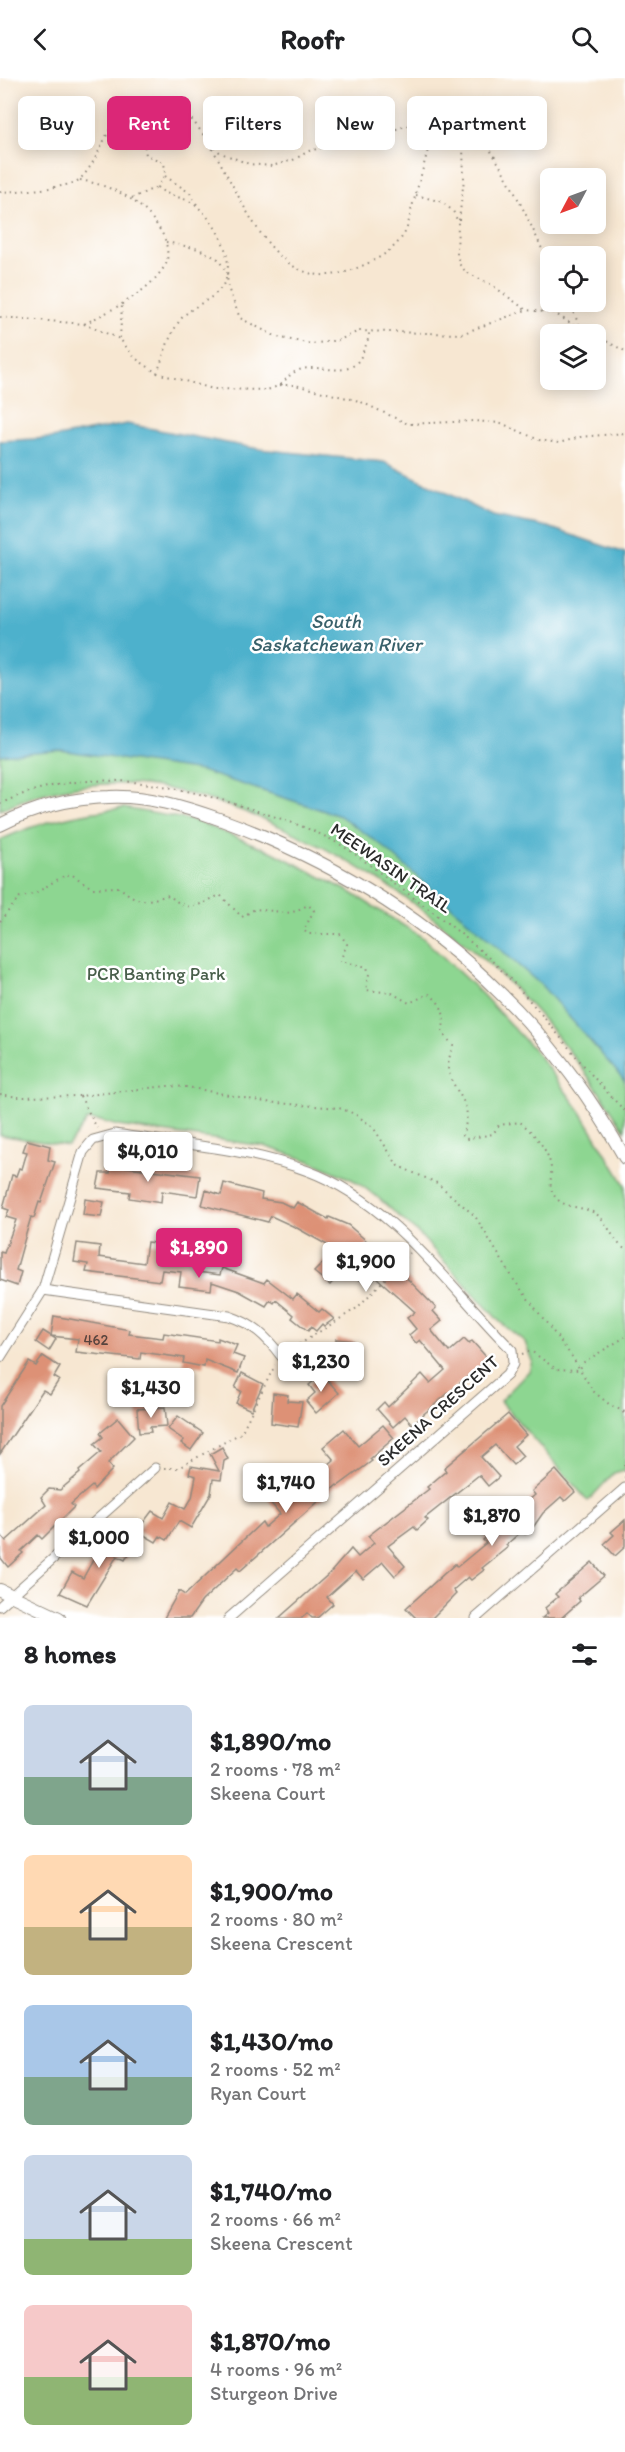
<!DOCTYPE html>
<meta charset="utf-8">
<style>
body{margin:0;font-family:Itim,sans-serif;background:#f6f6f6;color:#202124;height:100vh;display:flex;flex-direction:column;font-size:22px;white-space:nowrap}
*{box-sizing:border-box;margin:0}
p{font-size:20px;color:#757577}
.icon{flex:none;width:33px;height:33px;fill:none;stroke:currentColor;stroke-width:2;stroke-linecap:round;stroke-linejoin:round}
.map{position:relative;height:1540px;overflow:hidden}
.drawer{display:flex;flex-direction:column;background:#fff;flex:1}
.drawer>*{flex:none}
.hud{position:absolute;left:18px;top:18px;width:590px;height:54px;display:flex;gap:12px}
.needle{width:39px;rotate:229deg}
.fabs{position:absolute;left:540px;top:90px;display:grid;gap:12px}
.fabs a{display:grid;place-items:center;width:66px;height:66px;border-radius:9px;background:#fff;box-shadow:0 3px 15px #0003;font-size:30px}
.price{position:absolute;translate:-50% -51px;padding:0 14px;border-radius:6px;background:#fff;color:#222;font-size:20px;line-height:39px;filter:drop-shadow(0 2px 3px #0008)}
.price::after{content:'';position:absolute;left:50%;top:36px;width:18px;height:14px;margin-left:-9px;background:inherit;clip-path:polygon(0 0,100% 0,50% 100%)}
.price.selected{background:#db2777;color:#fff}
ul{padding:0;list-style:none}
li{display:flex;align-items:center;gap:18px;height:150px;padding:0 24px}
li span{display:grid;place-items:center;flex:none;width:168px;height:120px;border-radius:9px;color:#555}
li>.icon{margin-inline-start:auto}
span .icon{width:72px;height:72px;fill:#fffc;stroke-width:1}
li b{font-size:26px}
h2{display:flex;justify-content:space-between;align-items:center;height:72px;padding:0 24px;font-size:26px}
.pill{padding:0 21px;border-radius:9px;background:#fff;box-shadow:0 3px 15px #0003;font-size:21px;line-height:54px}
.pill.selected{background:#db2777;color:#fff}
header{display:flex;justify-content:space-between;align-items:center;height:78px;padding:0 24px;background:#fff;font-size:27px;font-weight:700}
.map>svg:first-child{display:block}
</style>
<header><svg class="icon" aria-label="back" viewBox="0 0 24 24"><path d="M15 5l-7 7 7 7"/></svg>Roofr<svg class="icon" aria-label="search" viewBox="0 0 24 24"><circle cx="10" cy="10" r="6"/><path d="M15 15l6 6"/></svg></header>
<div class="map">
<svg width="625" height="1540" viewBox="0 0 625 1540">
<rect width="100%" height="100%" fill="#fff"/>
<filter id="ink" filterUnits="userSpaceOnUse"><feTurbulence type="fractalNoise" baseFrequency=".0167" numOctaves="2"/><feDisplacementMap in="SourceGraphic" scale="12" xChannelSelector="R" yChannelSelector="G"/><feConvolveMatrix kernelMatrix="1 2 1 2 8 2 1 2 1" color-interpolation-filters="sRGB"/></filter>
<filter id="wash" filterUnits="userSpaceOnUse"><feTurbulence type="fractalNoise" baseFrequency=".008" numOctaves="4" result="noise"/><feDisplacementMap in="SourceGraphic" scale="24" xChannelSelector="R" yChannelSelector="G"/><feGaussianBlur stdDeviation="1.35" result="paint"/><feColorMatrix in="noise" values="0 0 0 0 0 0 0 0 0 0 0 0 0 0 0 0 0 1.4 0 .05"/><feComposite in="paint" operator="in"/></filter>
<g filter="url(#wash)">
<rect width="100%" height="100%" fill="#f7e7d2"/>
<g fill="#8dd691" stroke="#5c805e" stroke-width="1.5">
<path d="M0,653l171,24 183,55 96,81 175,177v63c-33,-52 -70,-102 -114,-146 -91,-89 -217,-168 -342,-196 -53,-12 -121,-3 -169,21z"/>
<path d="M124,730l72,13 77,31 77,40 72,45 58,55 56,60 45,60 44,73v285l-11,3 -26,28 -88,-100 29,-30 3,-10 -7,-19 -25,-20 -81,-88 -44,-39 -22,-15 -43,-19 -46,-15 -146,-20 -17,-5 -14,-1 -19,26 -68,-11v-295c41,-19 79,-27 124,-32z"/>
</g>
<path fill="#4db1cc" stroke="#3c6e7c" stroke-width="1.5" d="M127,346l132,25 125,13 109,54 55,11 77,26v528l-83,-95 -162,-142 -40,-28 -139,-45 -141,-21 -60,5v-314l52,-3z"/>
<g id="blocks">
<g fill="#dd9176">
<path d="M27,1062l23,6 -2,14 7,2 -14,41 -2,-1 -5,16 -3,-1 -5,17 -10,36 5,2 -4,14 -17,-6v-28l4,1 12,-33 -10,-3 3,-7 -6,-2 9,-33 4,1 3,-8 3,1 5,-17 -4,-1z"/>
<path d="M111,1087l89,11 -3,20 -35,-5 -1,12 -32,-5 1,-6 -33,-4 3,-15h10z"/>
<path d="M224,1105l38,10 -1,6 20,3 12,6 4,-6 31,17 1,-2 19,8 21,18 -4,5 30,26 4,-4 37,38 -3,3 9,10 -11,9 18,22 15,-13 5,5 3,-3 16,18 -76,65 -7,-8 -12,11 -16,-18 7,-7 4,5 34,-33 8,9 15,-13 -25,-30 -4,3 -7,-8 7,-6 -9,-11 8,-6 -39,-35 -6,7 -8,-7 -2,3 -16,-12 -14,17 -16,-13 22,-22 -39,-22 -26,-12 -3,6 -66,-17 4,-15 15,5z"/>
<path d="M85,1121l19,3 -3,15 -18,-2z"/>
<path d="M147,1164l15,2 -1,5 16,2 -1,4 22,2 -1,15 23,3 2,-7 42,15 3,-4 26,20 4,-5 22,18 3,-3 12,10 -10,7 -2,-2 -6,7 -5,-4 -3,4 -16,-13 2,-3 -18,-15 -2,3 -4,-3 -4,6 -27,-15 -27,-9 -1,8 -32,-4 2,-14 -19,-2 -2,11 -74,-9 2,-8 -14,-2 3,-19 23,3 -1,11 45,6z"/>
<path d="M54,1238l76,14 -1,4 34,4 1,-5 54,8v-3l19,7 -4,9 11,4 -6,15 -33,-13 -1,7 -21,-4 1,-5 -43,-6 -1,7 -64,-7 2,-13 -27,-3z"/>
<path d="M43,1253l13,8 -7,12 -13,-9z"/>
<path d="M336,1261l18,2 -1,29 -33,-2 2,-17 13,-1z"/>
<path d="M43,1278l17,11 -6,10 5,3 -9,14 -7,-4 -43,64v-48l29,-44 7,4z"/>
<path d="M242,1295l21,11 -12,26 -15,-7 5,-12 -6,-3z"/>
<path d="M322,1296l17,19 -23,20 -10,-12 9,-8 -6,-8z"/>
<path d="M273,1315l15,2 -1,6 15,1 -4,25 -27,-4z"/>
<path d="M165,1329l2,19 -17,1 1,5 -12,1 -2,-24z"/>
<path d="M508,1336l18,21 -12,11 9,10 -10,9 -18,-20 -14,12 18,20 -11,9 -9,-11 -54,43 3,2 -11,10 -3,-3 -26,19 17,20 -10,10 -12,-14 -20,17 -7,-8 -29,26 6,7 -16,14h-5l-5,-5 -5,5h-23l52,-46 20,-23 7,8 16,-14 -6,-7 61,-47 -2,-2 19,-16 -2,-3z"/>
<path d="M178,1338l25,17 -12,17 -10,-7 3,-3 -16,-11z"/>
<path d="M118,1340l16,19 -26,26 5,6 -19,20 -2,-3 -21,18 3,3 -32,32 -4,-4 -17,16 2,2 -15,14 -8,-10v-23l6,7 40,-36 -5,-8 8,-8 11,1 20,-17 -1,-2 22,-19 -7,-8 9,-7 -3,-4z"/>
<path d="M383,1347l11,13 -24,21 2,2 -34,25 -1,-1 -97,86 -3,-3 -35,33 -12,17h-26l15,-27 6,4 77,-73 3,5 15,-13 -14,-17 11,-10 9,11 48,-38 -11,-13 21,-18 14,17z"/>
<path d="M222,1369l6,12 -4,2 -3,19 -8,-1 -2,15 -20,34 -12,-7 -12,19 -7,-4 -4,6 -19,-11 15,-20 11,7 9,-16 13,7 7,-11 4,-22 -7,-2 2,-8 28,5 -9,-17z"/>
<path d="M556,1392l19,22 -10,9 -4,-4 -18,16 -9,13 -9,8 -3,-3 -16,14 2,2 -26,21 2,2 -13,10 -3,-3 -15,13 3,4 -24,24h-16l-10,-10 49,-44 2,3 29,-24 -3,-3 52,-45 -3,-4z"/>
<path d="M625,1442v27l-10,9 -11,-12 10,-9 -3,-3z"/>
<path d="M125,1449l15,10 -15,23 -8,-4 -30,49 -27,-12 12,-21 11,6 14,-25 8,5z"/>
<path d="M592,1484l12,14 -26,22 2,3 -19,17h-19l6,-5 -3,-5 13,-11 -3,-3z"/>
</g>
</g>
</g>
<g filter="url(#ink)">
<use href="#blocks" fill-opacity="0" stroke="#91897e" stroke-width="1.5"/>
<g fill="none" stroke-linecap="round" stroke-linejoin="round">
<defs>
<g id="minor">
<path d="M43,1212l186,26c24,8 37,20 52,40"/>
<path d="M0,1280l43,-68 40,-138 10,-12 22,-6c63,10 132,14 193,37 86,32 142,117 204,179l1,14 -6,11 -278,243"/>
<path d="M0,1528l155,-138"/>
<path d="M476,1540l149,-130"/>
</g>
<g id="tertiary">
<path d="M0,747c33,-17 72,-27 109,-28 38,-2 76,10 110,22 105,38 201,94 280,173 50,48 92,106 126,166"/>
<path d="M0,1512l59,28"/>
</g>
</defs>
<use href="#minor" stroke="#91897e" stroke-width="11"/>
<use href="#tertiary" stroke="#91897e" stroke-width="14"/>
<g stroke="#91897e" stroke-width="2" stroke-dasharray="1.5 4.5" stroke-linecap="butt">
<path d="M444,35l10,-3c37,22 77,116 96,156"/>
<path d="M209,66l12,9 28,11 23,2 21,-6 16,-9 84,-21 46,-15"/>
<path d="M165,98l25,17 9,15"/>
<path d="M80,102c37,7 66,22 84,57 3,7 5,20 2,27 -17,29 -53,45 -82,60"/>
<path d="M0,114c17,-1 69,-3 80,-13 27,-25 29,-85 78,-79 73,9 86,206 191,171 19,-7 42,-17 53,-34 7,-9 7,-20 10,-30 8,-28 16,-55 22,-83l4,-8 6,-3"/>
<path d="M416,117l26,7 11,9 5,11 -1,33 3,10 6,7 26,13 34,25 28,3 28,17"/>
<path d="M132,120l25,-11"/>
<path d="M459,142l5,-41 -2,-64"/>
<path d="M166,164l33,7 19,10 9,14 1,15 12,30 37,19 34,7 28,-4 20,-9 102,3 65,-24"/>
<path d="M568,224l14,28 10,4"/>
<path d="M0,239l84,7 36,15 15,19 22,15 56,16 54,1 14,-5h14l64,16 49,23 66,-3 27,2 38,17 20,3 21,-6 45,-4"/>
<path d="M596,258l29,15"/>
<path d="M120,260l2,-33"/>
<path d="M157,295c8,-20 11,-37 24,-54 10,-12 22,-15 33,-24 30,-24 5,-69 -16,-88 -12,-11 -29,-9 -41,-20 6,-9 11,-15 6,-25l-17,-7 -5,-29 20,-10 10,-11"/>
<path d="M281,307c6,-7 10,-12 18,-15 21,-8 52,12 63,-16 3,-7 7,-14 7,-22"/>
<path d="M0,726c81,-40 166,-22 248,4 31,10 64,20 93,37 19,11 37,27 55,40 32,23 64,47 93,73 50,47 88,105 136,153"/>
<path d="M0,843l20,-24c22,-2 29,-17 51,-23l21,14 27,-1c21,17 24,15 50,8 21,20 30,9 51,0l22,22 13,-8 36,4 17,-8 6,5 -10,20 3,4h33l7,10 -7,17 27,6 2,7 -3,16 26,3 17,10 20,-9c15,11 17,22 13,39l11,12c-2,7 -7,21 -4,28 9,27 26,30 13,62l4,4 27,-5 6,-9 21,-3c13,10 29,28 31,46 1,9 -3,18 3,27 9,15 29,10 42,19 13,8 15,26 29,35"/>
<path d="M0,1016l18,3 62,-1 87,-10 20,1 78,15 74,6 16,6 18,13 25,39 39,17 38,33 39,64 59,78 20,33 17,14 15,7"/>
<path d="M80,1018l17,32"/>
<path d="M289,1273l68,-43 53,-55"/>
<path d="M522,1276l9,-3 25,18 23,1 5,-8 41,-25"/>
<path d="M623,1334l2,6"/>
<path d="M164,1390h14l63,-35 34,-68"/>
<path d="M625,1400v-16"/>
</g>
<use href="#minor" stroke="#fff" stroke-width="9"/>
<use href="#tertiary" stroke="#fff" stroke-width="12"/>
</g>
</g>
<g text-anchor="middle" stroke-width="5" stroke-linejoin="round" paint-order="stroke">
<g font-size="15" fill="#58443e">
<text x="96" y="1267">462</text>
</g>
<g font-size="18" fill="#2b2b2b" stroke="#fff">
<text transform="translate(391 790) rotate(35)" y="6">MEEWASIN TRAIL</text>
<text transform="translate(438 1333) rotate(-42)" y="6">SKEENA CRESCENT</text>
</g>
<g font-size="18" fill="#485e4a" stroke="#fff">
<text x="156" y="902">PCR Banting Park</text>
</g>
<g font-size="20" font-style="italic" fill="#39616b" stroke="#fff">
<text x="336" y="550">South<tspan x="336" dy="23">Saskatchewan River</tspan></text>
</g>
</g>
</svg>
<div class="fabs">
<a><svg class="needle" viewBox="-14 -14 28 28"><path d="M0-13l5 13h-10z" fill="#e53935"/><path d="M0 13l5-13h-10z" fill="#757577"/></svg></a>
<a><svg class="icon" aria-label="locate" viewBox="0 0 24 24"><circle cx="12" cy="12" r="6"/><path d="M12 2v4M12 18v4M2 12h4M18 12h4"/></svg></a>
<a><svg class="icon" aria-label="layers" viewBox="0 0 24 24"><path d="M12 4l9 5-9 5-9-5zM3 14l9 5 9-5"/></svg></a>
</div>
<b class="price" style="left:148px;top:1105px">$4,010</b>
<b class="price selected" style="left:199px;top:1201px">$1,890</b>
<b class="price" style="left:366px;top:1215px">$1,900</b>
<b class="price" style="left:321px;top:1315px">$1,230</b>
<b class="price" style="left:151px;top:1341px">$1,430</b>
<b class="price" style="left:286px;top:1436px">$1,740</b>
<b class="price" style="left:492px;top:1469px">$1,870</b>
<b class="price" style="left:99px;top:1491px">$1,000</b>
<div class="hud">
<a class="pill">Buy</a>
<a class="pill selected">Rent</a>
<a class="pill">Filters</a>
<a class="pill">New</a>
<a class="pill">Apartment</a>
</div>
</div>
<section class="drawer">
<h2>8 homes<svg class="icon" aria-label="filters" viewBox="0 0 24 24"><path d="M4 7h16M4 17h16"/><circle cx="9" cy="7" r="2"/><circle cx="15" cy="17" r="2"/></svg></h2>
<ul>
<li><span style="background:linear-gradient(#c9d6e8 60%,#7fa58c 0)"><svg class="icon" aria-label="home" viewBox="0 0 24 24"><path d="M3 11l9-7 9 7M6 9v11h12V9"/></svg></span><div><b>$1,890/mo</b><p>2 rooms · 78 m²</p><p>Skeena Court</p></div></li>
<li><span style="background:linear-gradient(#ffd9b3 60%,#c2b280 0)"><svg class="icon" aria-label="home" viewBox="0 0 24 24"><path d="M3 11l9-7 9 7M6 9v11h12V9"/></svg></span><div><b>$1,900/mo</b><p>2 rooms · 80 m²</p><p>Skeena Crescent</p></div></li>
<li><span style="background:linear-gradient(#a9c7e8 60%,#7fa58c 0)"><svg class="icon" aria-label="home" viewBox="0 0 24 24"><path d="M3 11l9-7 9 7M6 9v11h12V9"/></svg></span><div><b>$1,430/mo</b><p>2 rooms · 52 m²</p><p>Ryan Court</p></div></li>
<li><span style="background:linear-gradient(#c9d6e8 70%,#8fb573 0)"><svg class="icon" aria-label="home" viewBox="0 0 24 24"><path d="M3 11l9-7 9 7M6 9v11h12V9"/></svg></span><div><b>$1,740/mo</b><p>2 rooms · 66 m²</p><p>Skeena Crescent</p></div></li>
<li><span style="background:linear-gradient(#f6c9c9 60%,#8fb573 0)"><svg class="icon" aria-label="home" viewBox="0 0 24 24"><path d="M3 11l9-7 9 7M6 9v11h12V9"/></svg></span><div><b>$1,870/mo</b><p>4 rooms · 96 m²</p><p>Sturgeon Drive</p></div></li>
</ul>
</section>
